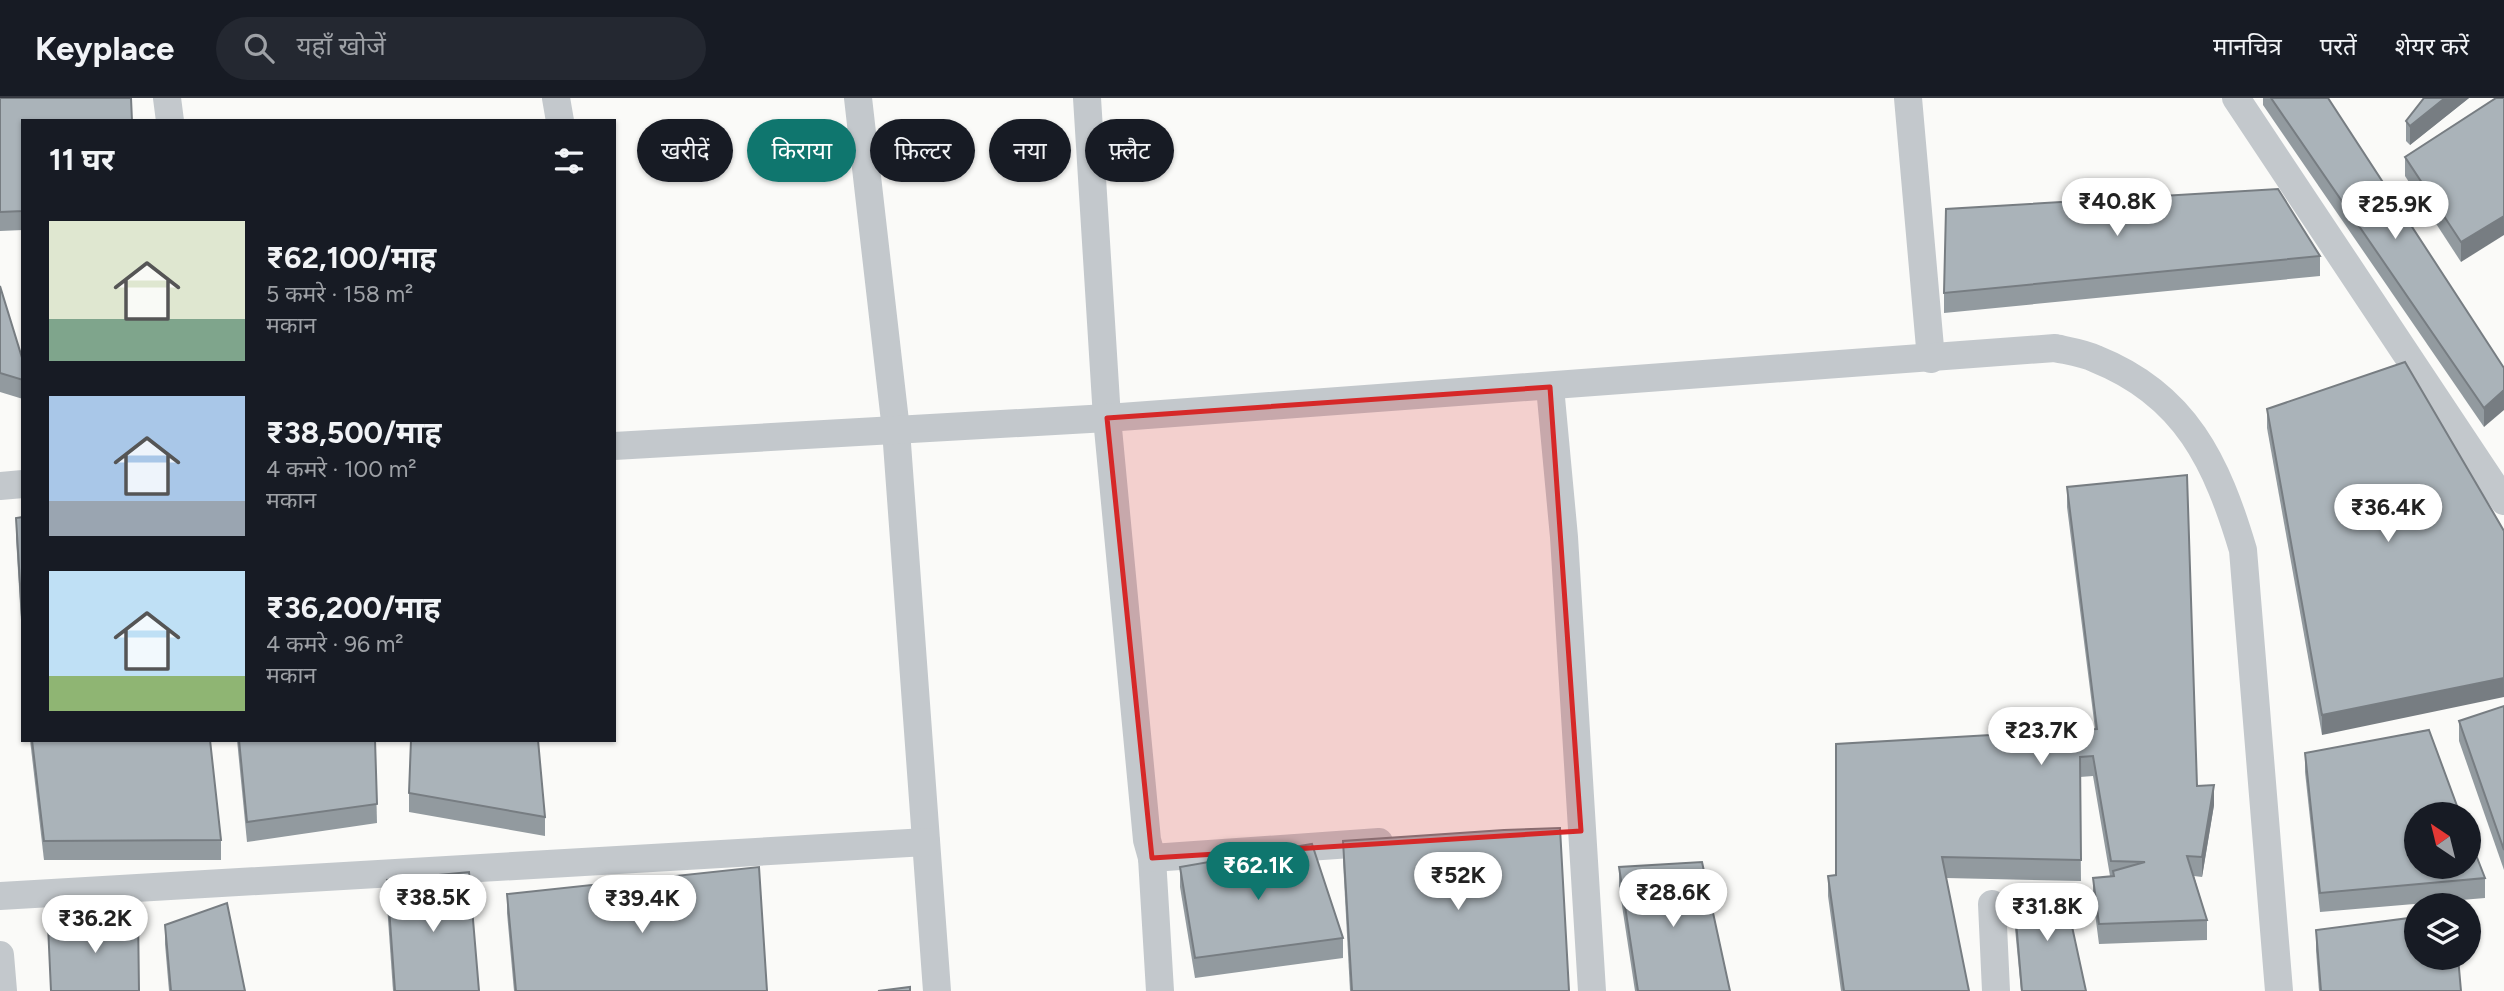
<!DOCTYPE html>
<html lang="hi">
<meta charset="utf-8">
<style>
body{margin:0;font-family:Figtree,"Noto Sans Devanagari",sans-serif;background:#242831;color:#f1f3f6;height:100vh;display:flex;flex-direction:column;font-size:26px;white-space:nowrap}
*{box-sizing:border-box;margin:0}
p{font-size:23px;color:#9ea1a6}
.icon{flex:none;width:38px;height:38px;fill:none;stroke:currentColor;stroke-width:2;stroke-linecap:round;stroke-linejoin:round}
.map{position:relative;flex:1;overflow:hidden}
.sheet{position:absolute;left:21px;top:21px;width:595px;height:623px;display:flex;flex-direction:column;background:#171b24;border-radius:0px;box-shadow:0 2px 5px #0004}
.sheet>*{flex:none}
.top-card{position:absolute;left:637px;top:21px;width:665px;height:63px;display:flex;gap:14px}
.needle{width:46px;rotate:325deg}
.controls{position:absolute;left:2404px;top:704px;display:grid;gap:14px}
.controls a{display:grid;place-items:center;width:77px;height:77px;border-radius:50%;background:#171b24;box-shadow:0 2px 5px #0004;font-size:35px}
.price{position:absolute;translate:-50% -60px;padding:0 16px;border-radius:24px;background:#fff;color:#222;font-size:23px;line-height:46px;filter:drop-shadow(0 2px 4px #0008)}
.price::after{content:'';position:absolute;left:50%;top:42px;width:21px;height:16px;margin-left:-10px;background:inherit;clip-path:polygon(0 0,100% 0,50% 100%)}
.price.selected{background:#0f766e;color:#fff}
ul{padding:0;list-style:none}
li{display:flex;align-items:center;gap:21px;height:175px;padding:0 28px}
li span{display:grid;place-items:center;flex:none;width:196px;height:140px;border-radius:0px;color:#555}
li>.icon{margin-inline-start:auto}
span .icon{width:84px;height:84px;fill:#fffc;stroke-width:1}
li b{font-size:30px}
h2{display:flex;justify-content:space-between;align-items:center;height:84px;padding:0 28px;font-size:30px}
.tag{padding:0 24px;border-radius:32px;background:#171b24;box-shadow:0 2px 5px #0004;font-size:24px;line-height:63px}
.tag.selected{background:#0f766e;color:#fff}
header{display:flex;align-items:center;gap:42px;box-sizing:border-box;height:98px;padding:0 35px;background:#171b24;border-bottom:2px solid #363941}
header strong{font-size:33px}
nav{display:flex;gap:38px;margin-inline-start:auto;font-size:24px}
.search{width:490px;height:63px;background:#242831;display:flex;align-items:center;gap:18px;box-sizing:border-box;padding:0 24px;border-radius:38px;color:#9ea1a6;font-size:26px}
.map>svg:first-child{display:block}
</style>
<header>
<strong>Keyplace</strong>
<div class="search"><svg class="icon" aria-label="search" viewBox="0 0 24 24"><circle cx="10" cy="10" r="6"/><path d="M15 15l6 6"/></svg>यहाँ खोजें</div>
<nav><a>मानचित्र</a><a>परतें</a><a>शेयर करें</a></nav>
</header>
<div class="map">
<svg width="2504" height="893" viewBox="0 0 2504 893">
<rect width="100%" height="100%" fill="#fafaf8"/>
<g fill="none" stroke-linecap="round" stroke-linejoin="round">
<g stroke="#c3c8cc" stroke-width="28">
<path d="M167,0l3,23"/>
<path d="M556,0l4,23"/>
<path d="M858,0l38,332 41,561"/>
<path d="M1087,0l20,320 40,422 5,18 8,133"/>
<path d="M1908,0l23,261"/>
<path d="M2236,0l268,403"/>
<path d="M1550,289l14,150 28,454"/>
<path d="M614,348l493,-28 948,-70c13,3 29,5 41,11 90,36 121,104 147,191l36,441"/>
<path d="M0,388l23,-2"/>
<path d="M1152,760l227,-16"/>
<path d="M0,798l926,-54"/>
<path d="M1992,806l4,87"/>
<path d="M0,857l3,36"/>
</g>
</g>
<g fill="#929a9f">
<path d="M0,0l23,23v109l-23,1z"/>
<path d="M2263,0h65l176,270 -20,59 -221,-322z"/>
<path d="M2424,0h45l-59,47 -4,-4v-20z"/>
<path d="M2496,0l-35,164 -56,-86v-19z"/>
<path d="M2320,158v20l-376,37v-20z"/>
<path d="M0,188l23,75v38l-23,-7z"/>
<path d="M2405,264l-83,373 -55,-307v-19z"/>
<path d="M2067,389l130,299 17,19 -12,72 -8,-1 13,44v20l-108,4 -6,-46v-20l17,-2 -17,-100 -13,1 1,104 -135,-3 23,113h-128l-13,-95v-20l8,-1 259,-146 -28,-222z"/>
<path d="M23,419v136l-7,-115v-20z"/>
<path d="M2504,608v164l-45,-129v-20z"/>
<path d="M30,642h180l11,100v20h-177z"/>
<path d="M237,642h138l2,83 -130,19z"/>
<path d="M2305,655l180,125v20l-165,14 -15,-140z"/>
<path d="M409,695l136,24v19l-136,-24z"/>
<path d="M1343,743l226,150h-219l-7,-130z"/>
<path d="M1180,769l163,71v20l-148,20 -15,-91z"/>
<path d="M1619,769l111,124h-95l-16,-105z"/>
<path d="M387,782l92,111h-86l-6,-86z"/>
<path d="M507,796l260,97h-253l-7,-78z"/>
<path d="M2014,800l72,93h-65l-7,-73z"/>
<path d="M165,827l80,66h-76l-4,-47z"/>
<path d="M2316,832l145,61h-142l-3,-41z"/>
</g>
<g fill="#777d82">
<path d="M2445,0h24l-59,47v-19z"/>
<path d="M2504,118v19l-43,27v-20z"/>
<path d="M2504,292v20l-20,17v-19z"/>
<path d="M2504,580v19l-182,38v-20z"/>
<path d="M2214,687v20l-12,72v-20z"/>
</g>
<g fill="#aab3b9" stroke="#777d82" stroke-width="2">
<path d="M0,0h131l1,23h-109v90l-23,1z"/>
<path d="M2271,0h57l176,270v22l-20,18z"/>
<path d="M2424,0h21l-35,28 -4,-5z"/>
<path d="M2496,0h8v118l-43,26 -56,-85z"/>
<path d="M2278,91l42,67 -376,37 2,-84z"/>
<path d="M0,188l23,75v19l-23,-7z"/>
<path d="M2405,264l99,169v147l-182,37 -55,-306z"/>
<path d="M2187,377l10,311 17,-1 -12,72 -15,-1 20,64 -108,4 -6,-46 21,-2 -1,-5 32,-9 -34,-1 -18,-105 -13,1 1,103 -139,-3 27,134h-125l-16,-115 8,-1v-131l261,-15 -30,-242z"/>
<path d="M23,419v116l-7,-115z"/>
<path d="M2504,608v144l-45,-129z"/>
<path d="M2429,632l31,84h-43v52h52v-29l16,41 -165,15 -15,-140z"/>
<path d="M32,642h178l11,100 -177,1z"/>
<path d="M239,642h136l2,64 -130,18z"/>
<path d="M411,642h127l7,77 -136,-24z"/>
<path d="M1560,730l9,163h-217l-9,-150 161,-11z"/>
<path d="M1312,746l31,94 -148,20 -15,-91z"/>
<path d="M1702,764l28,129h-92l-19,-124z"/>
<path d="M759,769l8,124h-251l-9,-97z"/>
<path d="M469,774l10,119h-84l-8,-111z"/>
<path d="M2063,787l23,106h-64l-8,-93z"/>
<path d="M227,805l18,88h-74l-6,-66z"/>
<path d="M138,816l1,77h-88l-3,-66z"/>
<path d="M2417,819v40h41l3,34h-140l-5,-61z"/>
<path d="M910,889v4h-32z"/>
</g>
<path fill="#d62828" fill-opacity="0.2" stroke="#d62828" stroke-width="5" stroke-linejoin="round" d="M1550,289l31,444 -429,27 -45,-440z"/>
</svg>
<div class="controls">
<a><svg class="needle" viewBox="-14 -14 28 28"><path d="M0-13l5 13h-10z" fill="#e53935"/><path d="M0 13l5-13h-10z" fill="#9ea1a6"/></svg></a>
<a><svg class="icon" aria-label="layers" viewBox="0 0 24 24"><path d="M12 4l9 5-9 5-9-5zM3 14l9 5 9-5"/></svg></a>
</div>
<b class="price" style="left:2117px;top:140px">₹40.8K</b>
<b class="price" style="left:2395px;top:143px">₹25.9K</b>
<b class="price" style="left:2388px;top:446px">₹36.4K</b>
<b class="price" style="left:2041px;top:669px">₹23.7K</b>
<b class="price selected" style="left:1258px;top:804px">₹62.1K</b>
<b class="price" style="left:1458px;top:814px">₹52K</b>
<b class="price" style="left:1673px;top:831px">₹28.6K</b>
<b class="price" style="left:433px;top:836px">₹38.5K</b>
<b class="price" style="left:642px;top:837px">₹39.4K</b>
<b class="price" style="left:2047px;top:845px">₹31.8K</b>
<b class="price" style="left:95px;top:857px">₹36.2K</b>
<div class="top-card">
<a class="tag">खरीदें</a>
<a class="tag selected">किराया</a>
<a class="tag">फ़िल्टर</a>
<a class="tag">नया</a>
<a class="tag">फ़्लैट</a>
</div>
<section class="sheet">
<h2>11 घर<svg class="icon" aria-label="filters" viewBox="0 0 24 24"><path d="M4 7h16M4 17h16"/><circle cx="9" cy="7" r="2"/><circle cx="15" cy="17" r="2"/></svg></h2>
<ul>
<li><span style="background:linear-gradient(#dfe7d0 70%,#7fa58c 0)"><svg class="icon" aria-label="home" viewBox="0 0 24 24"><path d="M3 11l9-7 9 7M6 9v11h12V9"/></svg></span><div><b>₹62,100/माह</b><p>5 कमरे · 158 m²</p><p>मकान</p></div></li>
<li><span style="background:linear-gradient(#a9c7e8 75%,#9aa5b1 0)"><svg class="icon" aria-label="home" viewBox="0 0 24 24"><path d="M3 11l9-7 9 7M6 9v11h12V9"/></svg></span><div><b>₹38,500/माह</b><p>4 कमरे · 100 m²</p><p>मकान</p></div></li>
<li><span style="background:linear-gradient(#bfe0f5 75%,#8fb573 0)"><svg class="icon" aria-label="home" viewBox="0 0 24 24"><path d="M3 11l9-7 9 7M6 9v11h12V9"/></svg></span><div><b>₹36,200/माह</b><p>4 कमरे · 96 m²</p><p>मकान</p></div></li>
</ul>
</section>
</div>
